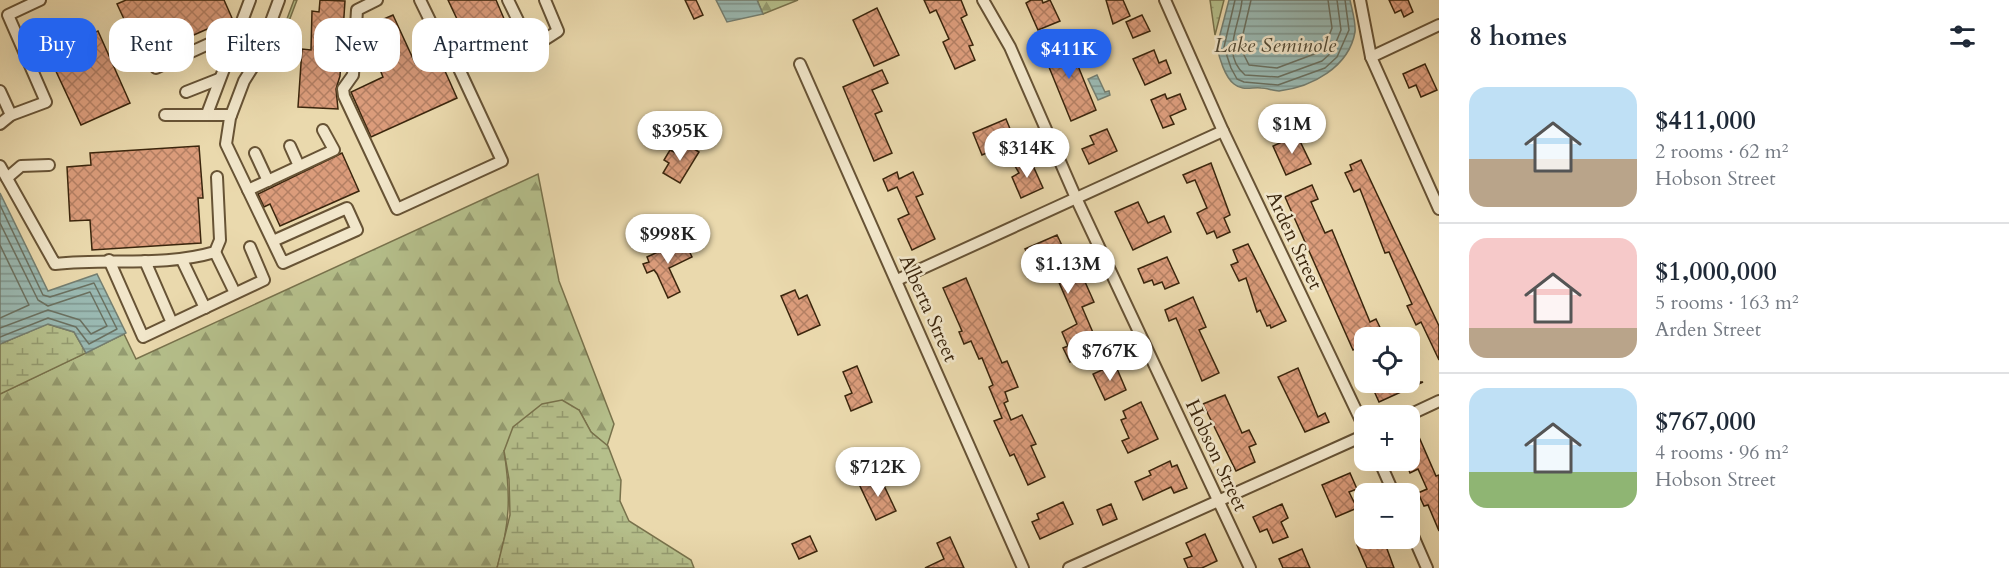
<!DOCTYPE html>
<meta charset="utf-8">
<style>
body{margin:0;font-family:Cardo,serif;background:#f2f2f3;color:#1f2937;height:100vh;display:flex;flex-direction:column;font-size:22px;white-space:nowrap}
*{box-sizing:border-box;margin:0}
p{font-size:20px;color:#747a83}
.icon{flex:none;width:33px;height:33px;fill:none;stroke:currentColor;stroke-width:2;stroke-linecap:round;stroke-linejoin:round}
.map{position:relative;flex:1;overflow:hidden}
.details{display:flex;flex-direction:column;background:#fff;width:570px}
.details>*{flex:none}
.banner{position:absolute;left:18px;top:18px;width:570px;height:54px;display:flex;gap:12px}
.controls{position:absolute;left:1354px;top:327px;display:grid;gap:12px}
.controls a{display:grid;place-items:center;width:66px;height:66px;border-radius:12px;background:#fff;box-shadow:0 6px 24px #0002;font-size:30px}
.price{position:absolute;translate:-50% -51px;padding:0 14px;border-radius:21px;background:#fff;color:#222;font-size:20px;line-height:39px;filter:drop-shadow(0 2px 3px #0008)}
.price::after{content:'';position:absolute;left:50%;top:36px;width:18px;height:14px;margin-left:-9px;background:inherit;clip-path:polygon(0 0,100% 0,50% 100%)}
.price.on{background:#2563eb;color:#fff}
ul{padding:0;list-style:none}
li{display:flex;align-items:center;gap:18px;height:150px;padding:0 30px}
li+li{border-top:2px solid #e0e1e3}
li span{display:grid;place-items:center;flex:none;width:168px;height:120px;border-radius:18px;color:#555}
li>.icon{margin-inline-start:auto}
span .icon{width:72px;height:72px;fill:#fffc;stroke-width:1}
li b{font-size:26px}
h2{display:flex;justify-content:space-between;align-items:center;height:72px;padding:0 30px;font-size:26px}
.tag{padding:0 21px;border-radius:18px;background:#fff;box-shadow:0 6px 24px #0002;font-size:21px;line-height:54px}
.tag.on{background:#2563eb;color:#fff}
main{display:flex;flex:1;min-height:0}
.map>svg:first-child{display:block}
</style>
<main>
<div class="map">
<svg width="1439" height="568" viewBox="0 0 1439 568">
<defs>
<pattern id="forest-firs" width="22" height="20" patternUnits="userSpaceOnUse" patternTransform="scale(1.5)"><rect width="22" height="20" fill="#b5bf8b"/><path d="M5 1l3.5 6h-7zM16 11l3.5 6h-7z" fill="#949b70"/></pattern>
<pattern id="wetland-marsh" width="20" height="14" patternUnits="userSpaceOnUse" patternTransform="scale(1.5)"><rect width="20" height="14" fill="#b5bf8b"/><path d="M1 5h8M5 5V1M11 12h8M15 12V8" fill="none" stroke="#949b70"/></pattern>
<pattern id="water-rules" width="6" height="5" patternUnits="userSpaceOnUse" patternTransform="scale(1.5)"><rect width="6" height="5" fill="#9ab9b2"/><path d="M0 2.5h6" fill="none" stroke="#7f968f"/></pattern>
<pattern id="building-cross-hatch" width="8" height="8" patternUnits="userSpaceOnUse" patternTransform="scale(1.5)"><rect width="8" height="8" fill="#db9c7b"/><path d="M0 0l8 8M0 8l8-8" fill="none" stroke="#b37f63"/></pattern>
</defs>
<rect width="100%" height="100%" fill="#ead9ad"/>
<filter id="stains"><feTurbulence type="fractalNoise" baseFrequency=".00333" numOctaves="4"/><feColorMatrix values="0 0 0 0 .2 0 0 0 0 .09 0 0 0 0 .02 0 0 0 .5 -.17"/></filter>
<radialGradient id="worn" r=".72"><stop offset=".6" stop-color="#630" stop-opacity="0"/><stop offset="1" stop-color="#630" stop-opacity=".3"/></radialGradient>
<path fill="#b5bf8b" stroke="#78724c" stroke-width="1.5" d="M294,0h3l-19,50 5,9 -8,1 -9,-8v-5l9,4z"/>
<g fill="url(#forest-firs)" stroke="#78724c" stroke-width="1.5">
<path d="M757,0h41l-35,14z"/>
<path d="M538,174l21,107 55,143 -7,22 -16,-14 -12,-22 -75,41c7,44 6,74 -7,117h-497v-174l124,-60 12,25z"/>
</g>
<g fill="url(#wetland-marsh)" stroke="#78724c" stroke-width="1.5">
<path d="M1210,0h14l-9,35z"/>
<path d="M47,324l27,8 12,21 -86,41v-50z"/>
<path d="M562,400l17,10 12,22 17,14 13,34 -1,21 9,20 62,39 3,8h-197l13,-53 -1,-36 -5,-28 9,-24 29,-23z"/>
</g>
<g fill="url(#water-rules)" stroke="#747e70" stroke-width="1.5">
<path d="M716,0h41l6,14 -36,8z"/>
<path d="M1229,0h121c2,10 6,22 5,32 -6,35 -43,55 -76,59 -6,0 -12,-3 -18,-3 -9,-1 -19,3 -27,-4 -9,-7 -15,-26 -17,-38z"/>
<path d="M1097,75l8,17 4,-1 1,4 -12,5 -10,-21z"/>
<path d="M0,193l48,98 49,-17 29,59 -40,20 -12,-21 -26,-8 -48,20z"/>
</g>
<g fill="none" stroke-linecap="round" stroke-linejoin="round">
<g stroke="#6a7060" stroke-width="1.5">
<path d="M1235,0l-11,47 7,21 6,11 7,3 34,3 47,-17 12,-11 12,-27 -4,-30"/>
<path d="M1242,0c-2,26 -22,53 3,75l33,2 44,-16 10,-9 9,-22 -4,-30"/>
<path d="M1251,0l-11,47 9,18 28,3 40,-15 8,-7 7,-18 -4,-28"/>
<path d="M0,205l43,90 7,2 44,-14 23,46 -28,15 -13,-17 -28,-9 -48,19"/>
<path d="M0,223l38,77 10,6 42,-14 17,34 -16,8 -11,-14 -32,-10 -48,18"/>
<path d="M0,245l29,60 -29,13"/>
</g>
</g>
<g fill="url(#building-cross-hatch)" stroke="#3b260d" stroke-width="1.5">
<path d="M126,0h98l8,18 -90,40 -25,-54z"/>
<path d="M320,0l25,1 -5,75 -4,13 2,20 -40,-2 4,-58 9,1 1,-39 7,1z"/>
<path d="M448,0h48l9,21 -39,17z"/>
<path d="M685,0h11l7,15 -9,4z"/>
<path d="M924,0h37l6,15 -6,3 12,27 -4,1 6,14 -20,9 -12,-27 6,-3 -13,-29 -6,3z"/>
<path d="M1031,0h11l1,3 7,-3 10,21 -22,9 -12,-27z"/>
<path d="M1106,0h17l7,16 -17,8z"/>
<path d="M1389,0h19l5,12 -9,5 -3,-7 -6,3z"/>
<path d="M877,8l22,47 -25,11 -21,-46z"/>
<path d="M393,15l22,48 22,-10 20,45 -86,39 -20,-45 32,-15 -20,-49z"/>
<path d="M1142,15l8,16 -17,7 -7,-16z"/>
<path d="M98,31l32,72 -49,22 -33,-71z"/>
<path d="M1067,39l29,71 -25,11 -29,-71z"/>
<path d="M1154,50l5,13 7,-3 5,13 -26,12 -12,-26z"/>
<path d="M1425,64l12,26 -16,7 -5,-12 -7,3 -6,-14z"/>
<path d="M882,70l6,13 -16,7 10,21 -7,3 17,39 -18,8 -31,-74z"/>
<path d="M1165,94l2,5 13,-5 6,15 -16,7 4,8 -11,4 -12,-28z"/>
<path d="M1006,119l9,22 -33,14 -9,-22z"/>
<path d="M1107,129l10,22 -28,13 -7,-15 12,-5 -4,-8z"/>
<path d="M1297,135l14,29 -25,11 -13,-29z"/>
<path d="M683,142l16,10 -19,31 -17,-10 6,-10 -5,-3 6,-10 6,3z"/>
<path d="M199,146l4,52h-5l3,45 -109,7 -2,-30 -20,1 -3,-54 24,-2 -1,-12z"/>
<path d="M342,153l17,38 -79,35 -10,-22 -6,3 -6,-13z"/>
<path d="M1030,159l13,29 -22,10 -9,-21 7,-4 -4,-7z"/>
<path d="M1361,160l78,166v34l-18,-38 -5,3 -9,-19 5,-2 -23,-52 -4,1 -25,-64 -6,3 -9,-19 7,-3 -2,-5z"/>
<path d="M1211,163l19,52 -6,3 6,14 -13,6 -3,-7 -7,3 -10,-21 10,-5 -12,-28 -8,3 -4,-8z"/>
<path d="M897,172l2,7 14,-7 10,22 -7,3 19,42 -23,11 -14,-31 11,-5 -12,-27 -9,4 -5,-12z"/>
<path d="M1312,185l6,14 -7,3 9,20 5,11 7,-3 38,92 6,-3 9,19h-20v6l-12,6 -68,-153z"/>
<path d="M1138,202l10,21 16,-7 7,16 -38,18 -18,-38z"/>
<path d="M1057,235l19,40 5,-2 13,29 -12,5 12,28 -5,3 5,13 -24,11 -7,-14 5,-2 -6,-14 15,-8 -23,-53 -3,1 -6,-14 -13,6 -7,-15z"/>
<path d="M684,240l8,17 -23,11 11,24 -12,6 -11,-24 -3,-4 -7,3 -4,-9 6,-2 -2,-5z"/>
<path d="M1248,244l38,77 -15,7 -1,-3 -3,1 -7,-16 -3,2 -11,-34 -7,3 -8,-16 7,-3 -5,-12z"/>
<path d="M1167,257l12,26 -14,6 -3,-7 -8,3 -2,-5 -8,3 -6,-14z"/>
<path d="M966,278l36,85 5,-2 11,26 -13,5 3,9 -4,2 7,17 11,-5 14,29 -5,2 14,31 -17,8 -14,-31 -4,2 -16,-35 8,-3 -13,-31 4,-2 -11,-27 -3,1 -8,-18 -7,3 -5,-12 3,-1 -19,-43z"/>
<path d="M795,290l4,9 8,-4 13,30 -22,10 -17,-39z"/>
<path d="M1193,297l13,30 -7,3 20,43 -17,8 -26,-63 -7,3 -4,-11z"/>
<path d="M1410,363l9,19h4l-44,20 -9,-20h40z"/>
<path d="M1115,364l11,26 -21,10 -12,-26z"/>
<path d="M857,366l15,36 -21,9 -6,-15 7,-3 -9,-21z"/>
<path d="M1298,368l20,49 7,-4 4,9 -24,10 -27,-55z"/>
<path d="M1225,395l17,38 7,-3 7,14 -7,3 6,15 -19,9 -33,-67z"/>
<path d="M1141,402l17,37 -30,14 -6,-12 7,-3 -8,-18 5,-2 -3,-7z"/>
<path d="M1419,437l17,39 3,-1v56l-11,-26 -4,1 -6,-13 9,-4 -9,-20 -8,4 -5,-13h5v-19z"/>
<path d="M1170,461l2,6 5,-2 10,23 -13,5 -3,-6 -28,13 -8,-18 16,-7 -2,-4z"/>
<path d="M1350,473l7,16 -8,3 8,16 -21,9 -14,-32z"/>
<path d="M879,475l17,36 -20,9 -17,-36z"/>
<path d="M1063,502l10,22 -33,15 -8,-17 7,-3 -2,-5z"/>
<path d="M1111,504l6,15 -14,6 -6,-15z"/>
<path d="M1282,504l6,14 -7,4 7,15 -15,6 -6,-14 -7,3 -7,-15z"/>
<path d="M1205,534l12,27 -15,7h-14l-4,-9 8,-3 -6,-13z"/>
<path d="M810,536l7,15 -18,8 -7,-15z"/>
<path d="M950,537l14,31h-39l19,-9 -7,-16z"/>
<path d="M1364,538h19l11,30h-27l-10,-23 8,-3z"/>
<path d="M1302,549l8,19h-27l-4,-9z"/>
</g>
<g fill="none" stroke-linecap="round" stroke-linejoin="round">
<defs>
<g id="minor">
<path d="M377,0l-20,10 -4,65 -10,14 1,7 53,113 105,-48 -55,-118 -8,-4 -19,-39"/>
<path d="M508,0l18,37 18,3 14,-9 -13,-31"/>
<path d="M983,0l27,47 66,151 174,370"/>
<path d="M1165,0l58,131 142,298"/>
<path d="M1360,0l11,57 68,152"/>
<path d="M1371,57l68,-32"/>
<path d="M800,64l223,504"/>
<path d="M156,68l81,-37"/>
<path d="M0,91l11,24"/>
<path d="M186,92l33,-13"/>
<path d="M207,114l43,-114"/>
<path d="M165,115h66"/>
<path d="M0,124l11,-9 35,-13 -38,-87 32,-15"/>
<path d="M290,146l9,20"/>
<path d="M255,153l13,28"/>
<path d="M0,166l55,98c53,-6 109,3 160,-12l5,-12 -3,-63"/>
<path d="M7,178l14,-12 28,-1"/>
<path d="M248,190l86,-40 -11,-20"/>
<path d="M273,241l74,-33 10,22 -74,33 -57,-119 4,-26 14,-37 12,-19 23,-62"/>
<path d="M215,252l20,41"/>
<path d="M109,260l34,77 121,-57 -14,-33"/>
<path d="M182,260l23,48"/>
<path d="M145,261l27,62"/>
<path d="M897,280l326,-149"/>
<path d="M1407,416l32,-15"/>
<path d="M1379,460l15,34"/>
<path d="M1410,529l17,39"/>
<path d="M1069,568l296,-133"/>
</g>
</defs>
<use href="#minor" stroke="#675335" stroke-width="14"/>
<use href="#minor" stroke="#f1e6ca" stroke-width="10"/>
</g>
<g text-anchor="middle" stroke-width="5" stroke-linejoin="round" paint-order="stroke">
<g font-size="20" fill="#3b260d" stroke="#f1e6ca">
<text transform="translate(1295 240) rotate(65)" y="7">Arden Street</text>
<text transform="translate(929 308) rotate(66)" y="7">Alberta Street</text>
<text transform="translate(1217 455) rotate(65)" y="7">Hobson Street</text>
</g>
<g font-size="21" font-style="italic" fill="#534b36" stroke="#f1e6ca">
<text x="1275" y="52">Lake Seminole</text>
</g>
</g>
<rect width="100%" height="100%" filter="url(#stains)"/>
<rect width="100%" height="100%" fill="url(#worn)"/>
</svg>
<div class="controls">
<a><svg class="icon" aria-label="locate" viewBox="0 0 24 24"><circle cx="12" cy="12" r="6"/><path d="M12 2v4M12 18v4M2 12h4M18 12h4"/></svg></a>
<a>+</a>
<a>−</a>
</div>
<b class="price on" style="left:1069px;top:80px">$411K</b>
<b class="price" style="left:1292px;top:155px">$1M</b>
<b class="price" style="left:680px;top:162px">$395K</b>
<b class="price" style="left:1027px;top:179px">$314K</b>
<b class="price" style="left:668px;top:265px">$998K</b>
<b class="price" style="left:1068px;top:295px">$1.13M</b>
<b class="price" style="left:1110px;top:382px">$767K</b>
<b class="price" style="left:878px;top:498px">$712K</b>
<div class="banner">
<a class="tag on">Buy</a>
<a class="tag">Rent</a>
<a class="tag">Filters</a>
<a class="tag">New</a>
<a class="tag">Apartment</a>
</div>
</div>
<section class="details">
<h2>8 homes<svg class="icon" aria-label="filters" viewBox="0 0 24 24"><path d="M4 7h16M4 17h16"/><circle cx="9" cy="7" r="2"/><circle cx="15" cy="17" r="2"/></svg></h2>
<ul>
<li><span style="background:linear-gradient(#bfe0f5 60%,#b9a48a 0)"><svg class="icon" aria-label="home" viewBox="0 0 24 24"><path d="M3 11l9-7 9 7M6 9v11h12V9"/></svg></span><div><b>$411,000</b><p>2 rooms · 62 m²</p><p>Hobson Street</p></div></li>
<li><span style="background:linear-gradient(#f6c9c9 75%,#b9a48a 0)"><svg class="icon" aria-label="home" viewBox="0 0 24 24"><path d="M3 11l9-7 9 7M6 9v11h12V9"/></svg></span><div><b>$1,000,000</b><p>5 rooms · 163 m²</p><p>Arden Street</p></div></li>
<li><span style="background:linear-gradient(#bfe0f5 70%,#8fb573 0)"><svg class="icon" aria-label="home" viewBox="0 0 24 24"><path d="M3 11l9-7 9 7M6 9v11h12V9"/></svg></span><div><b>$767,000</b><p>4 rooms · 96 m²</p><p>Hobson Street</p></div></li>
</ul>
</section>
</main>
